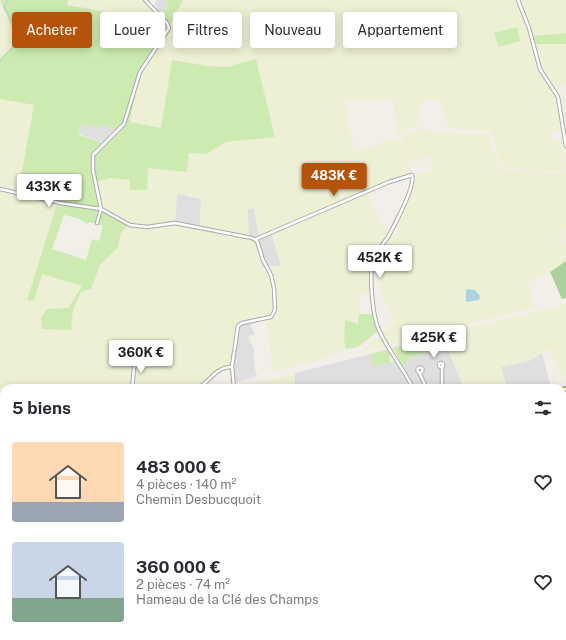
<!DOCTYPE html>
<html lang="fr">
<meta charset="utf-8">
<style>
body{margin:0;font-family:"Public Sans",sans-serif;background:#f2f2f3;color:#2b2b33;height:100vh;display:flex;flex-direction:column;font-size:15px;white-space:nowrap}
*{box-sizing:border-box;margin:0}
p{font-size:13px;color:#7c7c81}
.icon{flex:none;width:22px;height:22px;fill:none;stroke:currentColor;stroke-width:2;stroke-linecap:round;stroke-linejoin:round}
.map{position:relative;flex:1;overflow:hidden}
.details{position:absolute;left:0px;top:384px;width:566px;height:256px;display:flex;flex-direction:column;background:#fff;border-radius:12px 12px 0 0;box-shadow:0 2px 10px #0003}
.details>*{flex:none}
.top-card{position:absolute;left:12px;top:12px;width:542px;height:36px;display:flex;gap:8px}
.price{position:absolute;translate:-50% -34px;padding:0 9px;border-radius:4px;background:#fff;color:#222;font-size:13px;line-height:26px;filter:drop-shadow(0 1px 2px #0008)}
.price::after{content:'';position:absolute;left:50%;top:24px;width:12px;height:9px;margin-left:-6px;background:inherit;clip-path:polygon(0 0,100% 0,50% 100%)}
.price.current{background:#b45309;color:#fff}
ul{padding:0;list-style:none}
li{display:flex;align-items:center;gap:12px;height:100px;padding:0 12px}
li span{display:grid;place-items:center;flex:none;width:112px;height:80px;border-radius:4px;color:#555}
li>.icon{margin-inline-start:auto}
span .icon{width:48px;height:48px;fill:#fffc;stroke-width:1}
li b{font-size:17px}
h2{display:flex;justify-content:space-between;align-items:center;height:48px;padding:0 12px;font-size:17px}
.pill{padding:0 14px;border-radius:4px;background:#fff;box-shadow:0 2px 10px #0003;font-size:14px;line-height:36px}
.pill.current{background:#b45309;color:#fff}
.map>svg:first-child{display:block}
</style>
<div class="map">
<svg width="566" height="640" viewBox="0 0 566 640">
<rect width="100%" height="100%" fill="#f2efe9"/>
<g fill="#e0dfdf">
<path d="M156,0h9l3,2 -5,13 -6,-4 -2,-8z"/>
<path d="M81,124l18,3 4,-2 18,7 -15,12 -27,-10z"/>
<path d="M177,194l24,5 -1,32 -29,-6 -26,4 -18,-3 2,-2 46,-4z"/>
<path d="M254,208l5,28 12,-5 10,35 -19,1 -5,-21 -4,-6 -5,-1v-30z"/>
<path d="M250,323l5,12 -7,1 6,14v15l3,11 -21,6 -3,-18 7,-38 1,-2z"/>
<path d="M447,347l17,41h-183l14,-4v-11l76,-19 2,12 26,-6 4,7 7,-10z"/>
<path d="M542,353l9,35h-44l-6,-21 28,-6z"/>
<path d="M562,611l4,7v22h-477l-1,-4h474z"/>
</g>
<path fill="#f2dad9" d="M17,636h71l1,4h-72z"/>
<path fill="#ebdbe8" d="M0,421h4v77l-4,-16z"/>
<path fill="#ffffe5" d="M328,636h29l1,3 -30,1z"/>
<g fill="#eef0d5">
<path d="M68,0h79l13,13 -38,29 -7,-2 -12,-29 -36,-7z"/>
<path d="M183,0h333l15,38 8,33 17,26 6,32 -11,3 1,8 10,-1 4,31 -24,2 -38,-5 -4,-3 -9,-33 -27,-1 -15,-2 -10,-28 -17,2 -5,24 -22,9 -1,-36 -48,1 2,21 7,30 42,-12 8,11 6,23 -14,4 -138,59 -5,-28 -6,1 1,26 -49,-7 1,-29 -17,-5h-7l-2,26 -28,5 -18,-1 -27,-15 -6,-27 15,-4 19,1 17,11v-22l40,4 1,-19 18,1 20,-12 49,-5 -19,-78 -28,8 -21,-1 -46,62 -31,-6 8,-43 15,-25 17,-22 1,-8z"/>
<path d="M519,0h47v33l-33,3z"/>
<path d="M0,3l3,2 1,7 12,26 -1,5 -15,16z"/>
<path d="M536,44h30v40l-10,6 -15,-23z"/>
<path d="M566,95v41l-6,-38z"/>
<path d="M0,99l34,6 -16,87 40,9 -24,100 8,-27 40,12 -14,22 3,22 2,-20 8,-18 10,-3 9,-24 15,-14 5,-9 1,-9 6,-7 18,3 26,-4 82,15 4,6 5,21 9,16 1,30 -36,10 -7,41 -12,6 -18,17 -9,1h-186v23h-4z"/>
<path d="M417,129l47,5 20,-1 5,2 10,33 5,2 46,4 16,-2v52l-4,9 4,14v14l-16,11 -22,10 7,25 -172,44 31,-28 -10,-21 -8,-40 -2,-2 16,-26 10,-1 -4,-12 17,-38 2,-9 18,-4 -2,-13 -20,5 -11,-25z"/>
<path d="M368,193l20,42 -16,26v32l-14,2 2,7 -2,22 -13,-3 -1,20 2,8 -26,11 -47,12 -7,-51 11,-5 -1,-24 -6,-25 11,-1 -9,-33z"/>
<path d="M566,304v81l-2,1 -14,-38 -21,13 -28,6 6,21h-43l-22,-53z"/>
<path d="M295,373v11l-14,4h-44z"/>
<path d="M566,392v220l-2,2 -2,-3v-67l4,-1 -2,-5h-2v-145z"/>
</g>
<g fill="#cdebb0" fill-rule="evenodd">
<path d="M0,0h68l-1,5 36,6 12,29 7,2 3,-11 10,1 25,-19 3,2 5,-13 -3,-2h18l-12,23 -1,9 -17,22 -15,25 -8,43 31,6 11,-68 35,6 21,1 28,-8 19,78 -49,5 -20,12 -17,-1 -2,19 -39,-4 -1,22h-17v-10l-19,-2 -14,4 5,27 27,15 -8,9 -3,14 -18,18 -9,24 -10,3 -8,18 -2,20 -29,-1 -1,-11 6,-9 21,-1 14,-22 -40,-12 -8,27 -7,-1 31,-99 -40,-8 16,-88 -34,-6v-40l15,-16 1,-5zM81,124l18,3 5,-2 17,7 -15,12 -27,-9zM64,215l13,3 10,6 3,-2 13,4 -4,15 -7,-2 -6,21 -34,-11z"/>
<path d="M517,27l3,14 -21,6 -5,-14z"/>
<path d="M566,33v11h-30l-3,-8z"/>
<path d="M359,314h16l3,17 -20,16 -12,2 -2,-8 1,-21 13,4z"/>
<path d="M442,335l5,12 -37,10 -7,10 -10,-19z"/>
<path d="M389,349l4,5 -4,2 2,6 -18,4 -2,-12z"/>
</g>
<path fill="#add19e" d="M566,261v37l-4,1 -12,-27z"/>
<g fill="#88e0be">
<rect x="92" y="636" width="36" height="4"/>
<path d="M138,636h71l1,3 -71,1z"/>
</g>
<path fill="#aad3df" d="M468,289l7,1 5,6 -1,4 -13,2v-12z"/>
<g fill="none" stroke-linecap="round" stroke-linejoin="round">
<path stroke="#aad3df" stroke-width="1" d="M0,62c4,-9 15,-13 18,-22l-6,-18 -8,-15 4,-7"/>
<defs>
<g id="minor">
<path d="M145,0l22,23 2,5 -29,44 -16,52 -31,31v15l8,39 29,16 17,2 28,-4 77,15 5,3 6,19 8,15 3,13 1,22 -4,7 -29,6 -4,3 -6,40 2,22"/>
<path d="M518,0l11,28 11,41 18,28 8,49"/>
<path d="M0,189l60,14 41,6 -4,14"/>
<path d="M256,239l133,-57 23,-7c4,11 -18,51 -24,62 -6,8 -14,17 -16,26 -2,16 0,52 7,67 9,20 24,38 34,58"/>
<circle cx="441" cy="365" r="2"/>
<path d="M442,367v21"/>
<circle cx="420" cy="370" r="2.5"/>
<path d="M419,372l7,15 16,1"/>
<path d="M132,388l2,-20 4,-9"/>
<path d="M198,388c13,-7 17,-21 34,-21"/>
<path d="M562,614v1"/>
<path d="M134,636v4"/>
<path d="M391,636l2,4"/>
<path d="M422,636l3,4"/>
<path d="M448,636l2,4"/>
<path d="M561,636l3,4"/>
<path d="M327,640v-4"/>
<path d="M507,640l3,-4"/>
</g>
<g id="tertiary">
<path d="M72,636l1,4"/>
<path d="M276,636l1,4"/>
</g>
<path id="secondary" d="M562,390l4,-1"/>
<g id="trunk">
<path d="M0,500l2,11"/>
<path d="M0,520l4,39"/>
<path d="M0,578l4,36"/>
<path d="M6,636v4"/>
<path d="M9,636v4"/>
<path d="M15,640l1,-4"/>
</g>
</defs>
<use href="#minor" stroke="#a9a9a9" stroke-width="4.5"/>
<use href="#tertiary" stroke="#a9a9a9" stroke-width="5"/>
<use href="#secondary" stroke="#707d05" stroke-width="5.5"/>
<use href="#trunk" stroke="#dc2a67" stroke-width="6"/>
<use href="#minor" stroke="#fff" stroke-width="2.5"/>
<use href="#tertiary" stroke="#fff" stroke-width="3"/>
<use href="#secondary" stroke="#f7fabf" stroke-width="3.5"/>
<use href="#trunk" stroke="#f2b4a3" stroke-width="4"/>
<defs>
<path id="trunk-bridge" d="M2,511l2,14"/>
</defs>
<use href="#trunk-bridge" stroke="#dc2a67" stroke-width="6" stroke-linecap="butt"/>
<use href="#trunk-bridge" stroke="#f2b4a3" stroke-width="4"/>
</g>
</svg>
<b class="price current" style="left:334px;top:197px">483K €</b>
<b class="price" style="left:49px;top:208px">433K €</b>
<b class="price" style="left:380px;top:279px">452K €</b>
<b class="price" style="left:434px;top:359px">425K €</b>
<b class="price" style="left:141px;top:374px">360K €</b>
<div class="top-card">
<a class="pill current">Acheter</a>
<a class="pill">Louer</a>
<a class="pill">Filtres</a>
<a class="pill">Nouveau</a>
<a class="pill">Appartement</a>
</div>
<section class="details">
<h2>5 biens<svg class="icon" aria-label="filters" viewBox="0 0 24 24"><path d="M4 7h16M4 17h16"/><circle cx="9" cy="7" r="2"/><circle cx="15" cy="17" r="2"/></svg></h2>
<ul>
<li><span style="background:linear-gradient(#ffd9b3 75%,#9aa5b1 0)"><svg class="icon" aria-label="home" viewBox="0 0 24 24"><path d="M3 11l9-7 9 7M6 9v11h12V9"/></svg></span><div><b>483 000 €</b><p>4 pièces · 140 m²</p><p>Chemin Desbucquoit</p></div><svg class="icon" aria-label="heart" viewBox="0 0 24 24"><path d="M12 20l-8-8c-3-5 5-10 8-4 3-6 11-1 8 4z"/></svg></li>
<li><span style="background:linear-gradient(#c9d6e8 70%,#7fa58c 0)"><svg class="icon" aria-label="home" viewBox="0 0 24 24"><path d="M3 11l9-7 9 7M6 9v11h12V9"/></svg></span><div><b>360 000 €</b><p>2 pièces · 74 m²</p><p>Hameau de la Clé des Champs</p></div><svg class="icon" aria-label="heart" viewBox="0 0 24 24"><path d="M12 20l-8-8c-3-5 5-10 8-4 3-6 11-1 8 4z"/></svg></li>
</ul>
</section>
</div>
